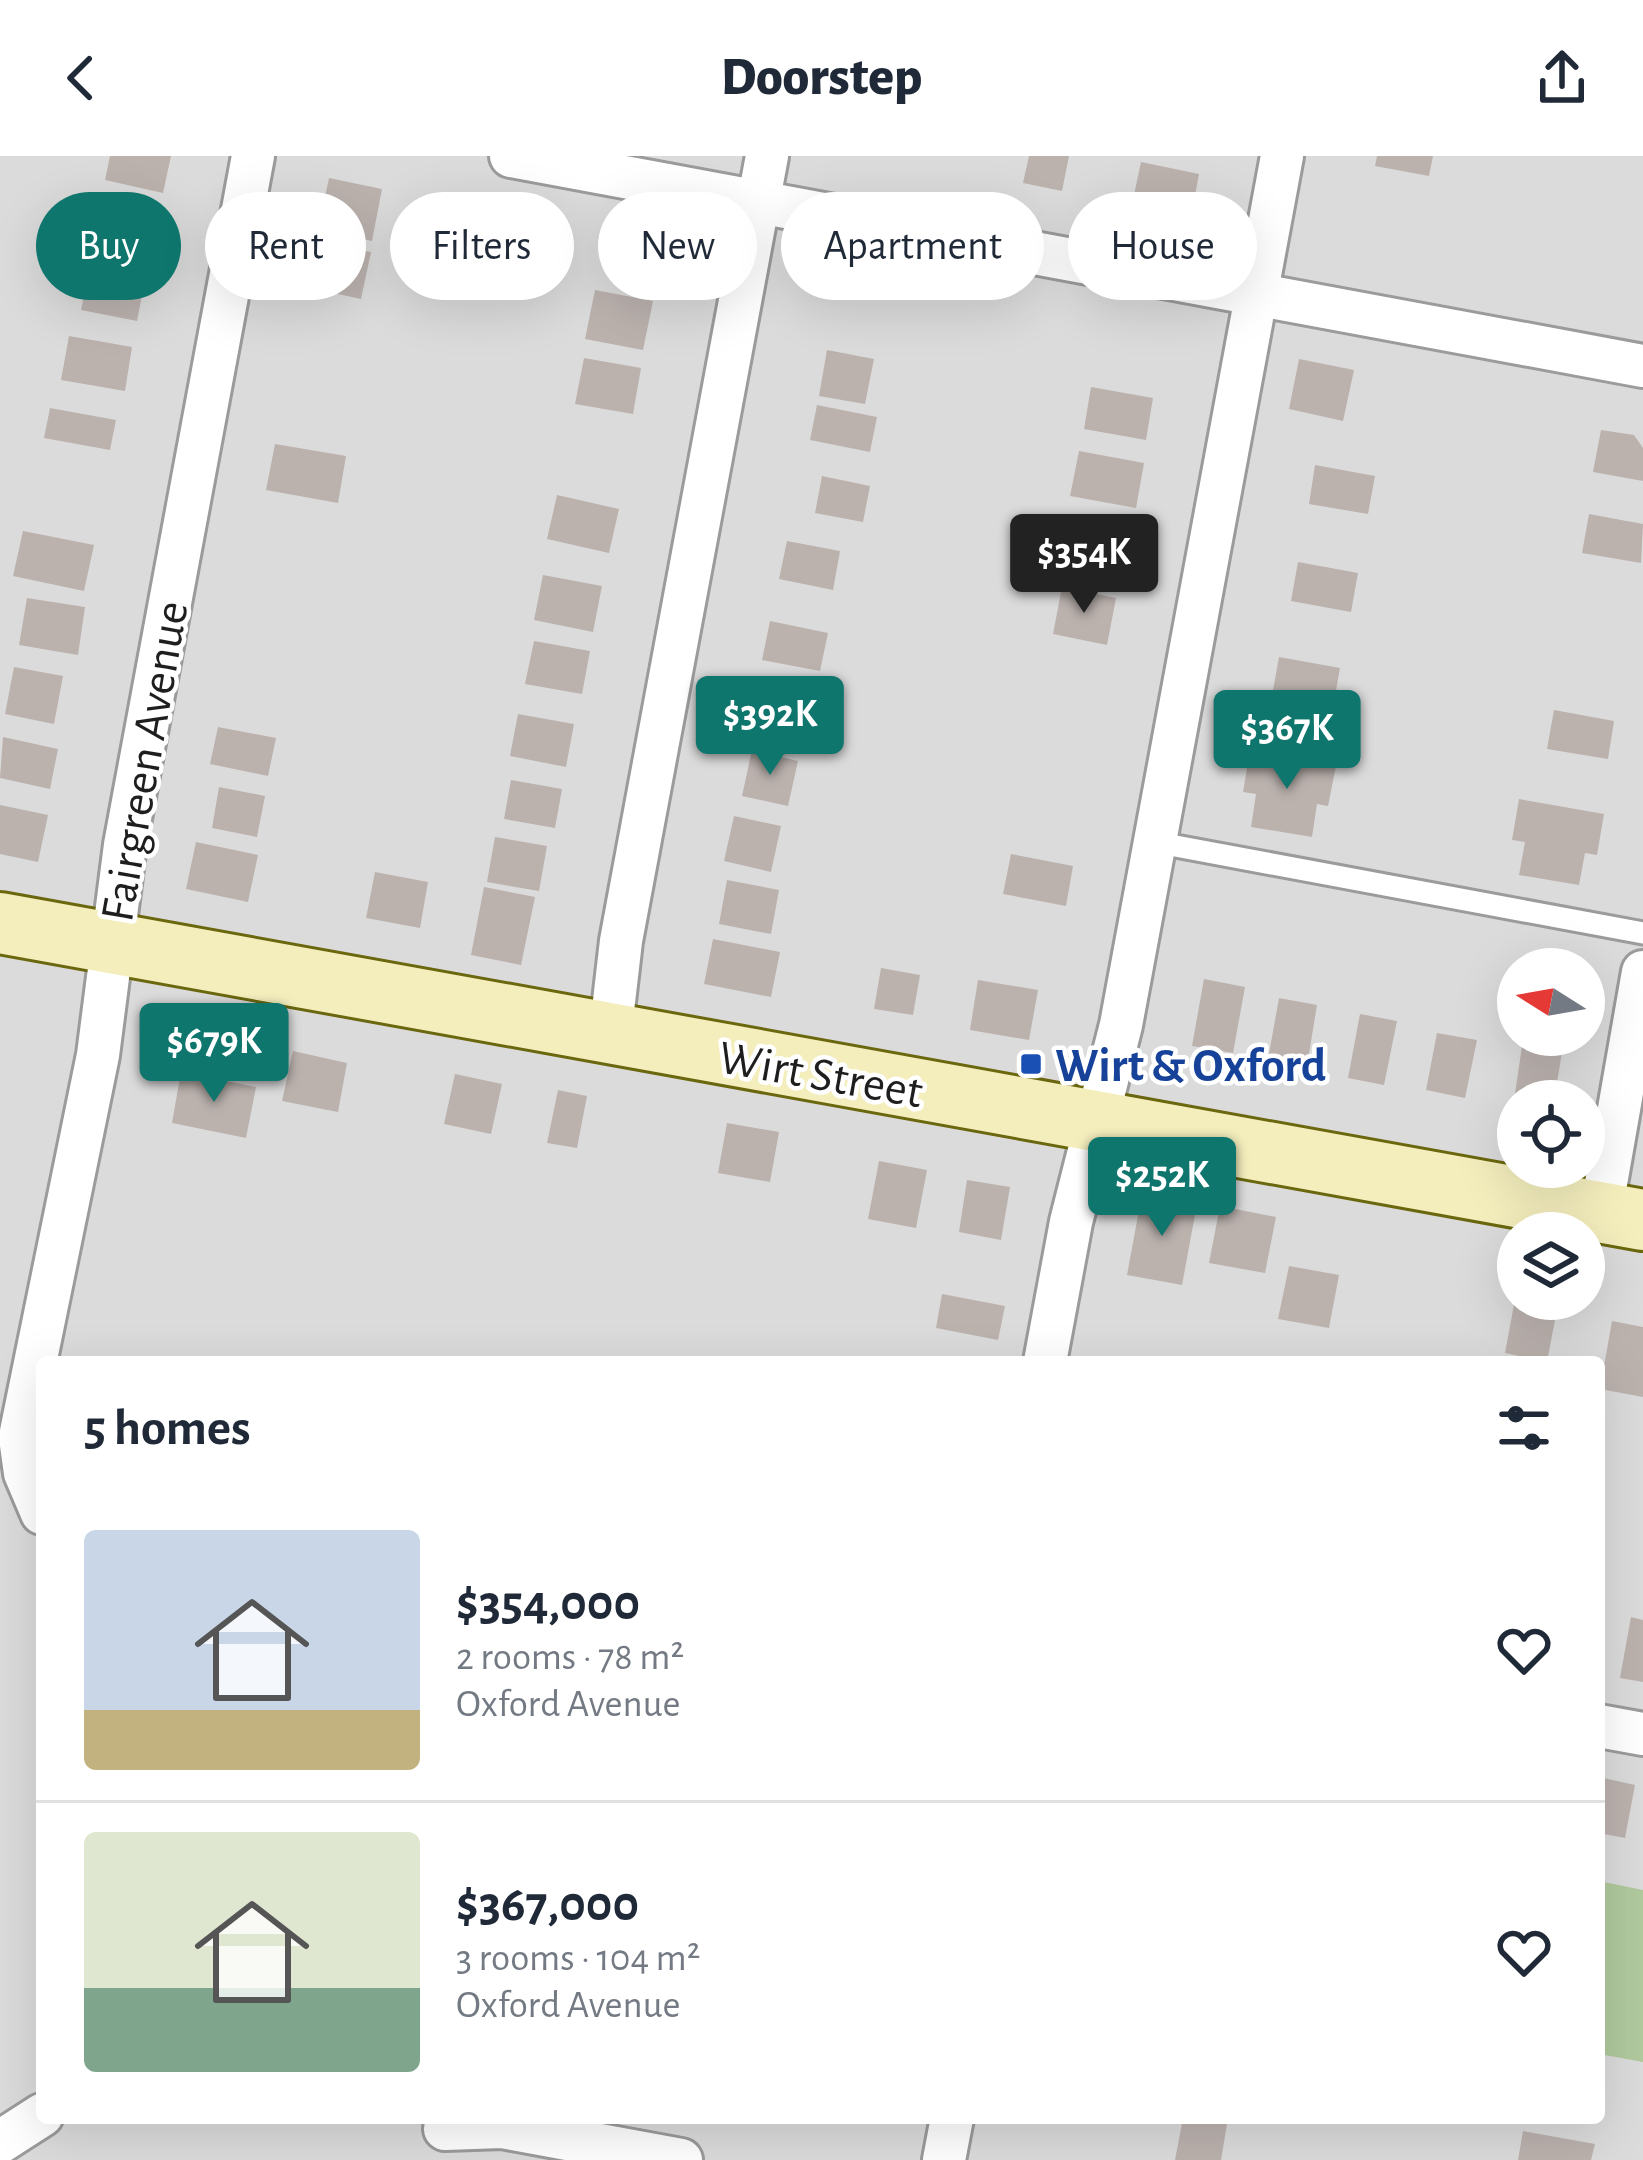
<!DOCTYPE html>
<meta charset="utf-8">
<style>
body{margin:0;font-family:"Alegreya Sans",sans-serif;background:#f6f6f7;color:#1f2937;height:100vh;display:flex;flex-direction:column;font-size:45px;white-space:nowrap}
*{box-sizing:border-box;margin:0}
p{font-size:39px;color:#747a83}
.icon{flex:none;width:66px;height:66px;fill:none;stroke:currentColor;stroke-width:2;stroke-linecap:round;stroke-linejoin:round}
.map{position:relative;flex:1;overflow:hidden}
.panel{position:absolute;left:36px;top:1200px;width:1569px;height:768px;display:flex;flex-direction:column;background:#fff;border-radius:12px;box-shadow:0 12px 48px #0002}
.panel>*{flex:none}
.guide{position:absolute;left:36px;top:36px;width:1572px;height:108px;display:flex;gap:24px}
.needle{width:78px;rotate:281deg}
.fabs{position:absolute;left:1497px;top:792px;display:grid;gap:24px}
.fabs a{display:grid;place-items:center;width:108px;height:108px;border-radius:50%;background:#fff;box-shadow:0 12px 48px #0002;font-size:60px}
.price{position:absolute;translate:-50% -102px;padding:0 27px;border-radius:12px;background:#0f766e;color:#fff;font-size:39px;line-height:78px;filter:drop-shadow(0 3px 6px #0008)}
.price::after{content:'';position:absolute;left:50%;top:72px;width:36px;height:27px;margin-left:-18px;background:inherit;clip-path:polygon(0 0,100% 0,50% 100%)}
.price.on{background:#222;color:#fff}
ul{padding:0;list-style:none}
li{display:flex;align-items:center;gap:36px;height:300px;padding:0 48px}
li+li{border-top:3px solid #e0e1e3}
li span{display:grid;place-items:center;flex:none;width:336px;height:240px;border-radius:12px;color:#555}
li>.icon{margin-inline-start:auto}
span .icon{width:144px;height:144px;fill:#fffc;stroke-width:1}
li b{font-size:51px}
h2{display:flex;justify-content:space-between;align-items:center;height:144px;padding:0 48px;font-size:51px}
.chip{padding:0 42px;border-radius:54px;background:#fff;box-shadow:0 12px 48px #0002;font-size:42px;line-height:108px}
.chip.on{background:#0f766e;color:#fff}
header{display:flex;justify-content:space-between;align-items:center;height:156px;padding:0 48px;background:#fff;font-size:54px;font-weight:800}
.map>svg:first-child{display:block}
</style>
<header><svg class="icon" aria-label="back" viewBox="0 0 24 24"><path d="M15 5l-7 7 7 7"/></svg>Doorstep<svg class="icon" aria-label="share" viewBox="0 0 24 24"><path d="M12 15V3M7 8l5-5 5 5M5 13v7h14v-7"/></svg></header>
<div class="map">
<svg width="1643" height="2004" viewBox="0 0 1643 2004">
<rect width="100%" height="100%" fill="#eee9e4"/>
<path fill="#dcdbdb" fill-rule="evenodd" d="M0,0h1643v2004h-1643zM1518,813h66v66h-66zM1518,945h66v66h-66zM1518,1077h66v66h-66zM42,1206h1557v756h-1557z"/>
<path fill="#b0c99d" d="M1599,1725l44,9v172l-44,-8z"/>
<g fill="#bbb2ae">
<path d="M110,0h61l-8,37 -58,-13z"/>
<path d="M1029,0h40l-7,35 -39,-8z"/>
<path d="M1377,0h56l-4,20 -54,-10z"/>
<path d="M1141,6l58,12 -6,32 -59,-11z"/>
<path d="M329,22l53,11 -10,52 -54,-11z"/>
<path d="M324,87l47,9 -10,47 -46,-10z"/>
<path d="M89,117l55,12 -7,36 -56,-11z"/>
<path d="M595,134l58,11 -10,49 -58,-11z"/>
<path d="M69,180l63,11 -7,44 -64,-11z"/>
<path d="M827,194l47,9 -9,45 -46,-8z"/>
<path d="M584,202l57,10 -8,46 -58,-10z"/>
<path d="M1299,203l55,11 -11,51 -54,-12z"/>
<path d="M1091,231l62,11 -7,42 -62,-11z"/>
<path d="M817,249l60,12 -7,35 -60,-12z"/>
<path d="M50,252l66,12 -6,30 -66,-12z"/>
<path d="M1601,274l33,5 9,13v33l-50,-9z"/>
<path d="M275,288l71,12 -8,47 -72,-13z"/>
<path d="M1079,295l65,12 -8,45 -66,-12z"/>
<path d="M1315,309l60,11 -7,38 -59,-10z"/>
<path d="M822,320l48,10 -7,36 -48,-9z"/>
<path d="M557,339l62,14 -10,44 -62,-14z"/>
<path d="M1589,358l54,10 -2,39 -59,-10z"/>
<path d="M23,375l71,14 -10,46 -71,-15z"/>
<path d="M787,385l53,10 -7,39 -54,-11z"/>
<path d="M1298,406l60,11 -7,39 -60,-11z"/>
<path d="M543,419l59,11 -9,46 -59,-12z"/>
<path d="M1062,431l54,11 -9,47 -54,-11z"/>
<path d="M27,442l58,9 -7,48 -59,-10z"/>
<path d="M770,465l58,12 -8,38 -58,-11z"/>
<path d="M534,485l56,10 -8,43 -57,-10z"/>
<path d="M1279,501l61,11 -7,39 -61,-11z"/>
<path d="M14,511l49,9 -9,48 -49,-10z"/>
<path d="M764,527l44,9 -9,42 -44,-9z"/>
<path d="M1554,554l60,11 -6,38 -61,-10z"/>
<path d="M518,558l56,10 -8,43 -56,-11z"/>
<path d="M218,571l58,11 -8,38 -58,-12z"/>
<path d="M3,581l55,12 -8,40 -50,-11z"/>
<path d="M752,594l46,11 -10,45 -46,-10z"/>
<path d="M1250,595l86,15 -8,40 -11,-2 -5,33 -61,-10 5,-33 -13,-2z"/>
<path d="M511,624l51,9 -7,39 -51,-9z"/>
<path d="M219,631l46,9 -8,41 -45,-9z"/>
<path d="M1519,643l85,15 -7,41 -12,-2 -6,32 -60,-10 6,-33 -13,-2z"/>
<path d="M0,649l48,10 -10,47 -38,-8z"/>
<path d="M734,660l47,10 -10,46 -47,-11z"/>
<path d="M495,681l52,9 -8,45 -52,-9z"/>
<path d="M196,686l62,13 -10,47 -62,-13z"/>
<path d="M1011,698l62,12 -7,40 -63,-12z"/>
<path d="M375,716l53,10 -8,46 -54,-10z"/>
<path d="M727,724l52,10 -8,44 -52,-10z"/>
<path d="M484,731l51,10 -14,68 -50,-10z"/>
<path d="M713,783l67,13 -9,45 -67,-13z"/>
<path d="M881,812l39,7 -7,40 -39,-6z"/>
<path d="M1204,823l41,8 -12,66 -41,-7z"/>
<path d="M978,824l60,10 -9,50 -59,-10z"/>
<path d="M1279,842l38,7 -11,67 -39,-7z"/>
<path d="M1360,858l37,7 -13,64 -36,-7z"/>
<path d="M1437,877l40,7 -12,58 -39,-8z"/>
<path d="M1523,883l40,7 -9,55h-40z"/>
<path d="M293,895l54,12 -9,49 -56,-11z"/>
<path d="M181,916l75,15 -10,51 -74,-15z"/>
<path d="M455,918l47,10 -11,50 -47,-10z"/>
<path d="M558,934l29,6 -10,52 -30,-5z"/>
<path d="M727,967l52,9 -9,50 -52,-9z"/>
<path d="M879,1005l48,9 -11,58 -48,-9z"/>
<path d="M967,1024l43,7 -9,53 -42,-8z"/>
<path d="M1142,1038l55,10 -15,81 -55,-10z"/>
<path d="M1220,1050l56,11 -11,56 -56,-10z"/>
<path d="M1289,1110l50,9 -10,53 -51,-9z"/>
<path d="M942,1138l63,12 -7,34 -62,-12z"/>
<path d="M1515,1143h44l-12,63 -42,-9z"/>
<path d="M1612,1165l31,6v70l-43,-8z"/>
<path d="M1631,1461l12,3v62l-23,-4z"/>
<path d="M1599,1621l36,8 -10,53 -26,-5z"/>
<path d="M1183,1962h45l-7,42h-46z"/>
<path d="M1523,1975l72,13 -4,16h-73z"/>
</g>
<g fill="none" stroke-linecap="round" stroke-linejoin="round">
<defs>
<path id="service" d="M1154,686l489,91"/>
<g id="minor">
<path d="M511,0l1132,210"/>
<path d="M610,880l11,-95 146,-785"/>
<path d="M1601,1056l42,-240"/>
<path d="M1045,1206l26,-140 50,-197 161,-869"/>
<path d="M42,1357l-17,-40 -5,-36 78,-382 27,-210 128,-689"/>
<path d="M1599,1570l44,8"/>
<path d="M445,1973l57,-2 179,33"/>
<path d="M0,1986l42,-27"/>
<path d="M944,2004l8,-42"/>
</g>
<path id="secondary" d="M0,767l1643,297"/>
</defs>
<use href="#service" stroke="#9b9b9b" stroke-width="27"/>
<use href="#minor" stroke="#9b9b9b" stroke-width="48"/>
<use href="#secondary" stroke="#6b670e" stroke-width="66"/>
<use href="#service" stroke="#fff" stroke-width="21"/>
<use href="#minor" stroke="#fff" stroke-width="42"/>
<use href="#secondary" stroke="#f4eebd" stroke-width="60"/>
</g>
<rect fill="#1a4fb4" stroke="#fff" stroke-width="4.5" x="1019" y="896" width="24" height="24" rx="6"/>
<g text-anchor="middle" stroke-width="9" stroke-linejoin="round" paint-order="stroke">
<g font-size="48" fill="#1e1e1e" stroke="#fff">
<text transform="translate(143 605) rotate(-80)" y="17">Fairgreen Avenue</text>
<text transform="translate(821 917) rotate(10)" y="17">Wirt Street</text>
</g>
<g font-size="48" font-weight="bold" fill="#164399" stroke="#fff" text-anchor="start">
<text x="1055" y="925">Wirt &amp; Oxford</text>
</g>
</g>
</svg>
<div class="fabs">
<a><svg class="needle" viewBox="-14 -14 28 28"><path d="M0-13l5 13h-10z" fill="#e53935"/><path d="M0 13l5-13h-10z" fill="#747a83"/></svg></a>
<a><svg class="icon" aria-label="locate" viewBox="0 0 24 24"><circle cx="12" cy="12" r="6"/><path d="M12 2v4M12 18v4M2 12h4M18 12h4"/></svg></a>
<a><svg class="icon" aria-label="layers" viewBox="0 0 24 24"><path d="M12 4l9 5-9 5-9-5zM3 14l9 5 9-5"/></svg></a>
</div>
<b class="price on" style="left:1084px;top:460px">$354K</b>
<b class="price" style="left:770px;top:622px">$392K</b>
<b class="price" style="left:1287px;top:636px">$367K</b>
<b class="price" style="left:214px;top:949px">$679K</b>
<b class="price" style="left:1162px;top:1083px">$252K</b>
<div class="guide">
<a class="chip on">Buy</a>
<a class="chip">Rent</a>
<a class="chip">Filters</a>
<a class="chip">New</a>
<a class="chip">Apartment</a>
<a class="chip">House</a>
</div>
<section class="panel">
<h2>5 homes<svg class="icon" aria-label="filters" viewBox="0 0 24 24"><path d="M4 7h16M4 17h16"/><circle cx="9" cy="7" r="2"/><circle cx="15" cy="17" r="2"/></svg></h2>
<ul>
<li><span style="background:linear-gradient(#c9d6e8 75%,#c2b280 0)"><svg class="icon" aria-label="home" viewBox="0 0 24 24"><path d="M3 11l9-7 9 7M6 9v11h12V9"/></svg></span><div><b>$354,000</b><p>2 rooms · 78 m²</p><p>Oxford Avenue</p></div><svg class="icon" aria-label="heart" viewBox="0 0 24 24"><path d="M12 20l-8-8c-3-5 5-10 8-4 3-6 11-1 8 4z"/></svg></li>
<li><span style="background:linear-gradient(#dfe7d0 65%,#7fa58c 0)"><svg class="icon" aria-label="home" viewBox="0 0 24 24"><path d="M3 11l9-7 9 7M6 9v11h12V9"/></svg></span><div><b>$367,000</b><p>3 rooms · 104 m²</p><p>Oxford Avenue</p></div><svg class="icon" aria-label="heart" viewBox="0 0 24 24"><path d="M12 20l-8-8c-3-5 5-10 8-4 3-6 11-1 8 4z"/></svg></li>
</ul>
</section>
</div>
